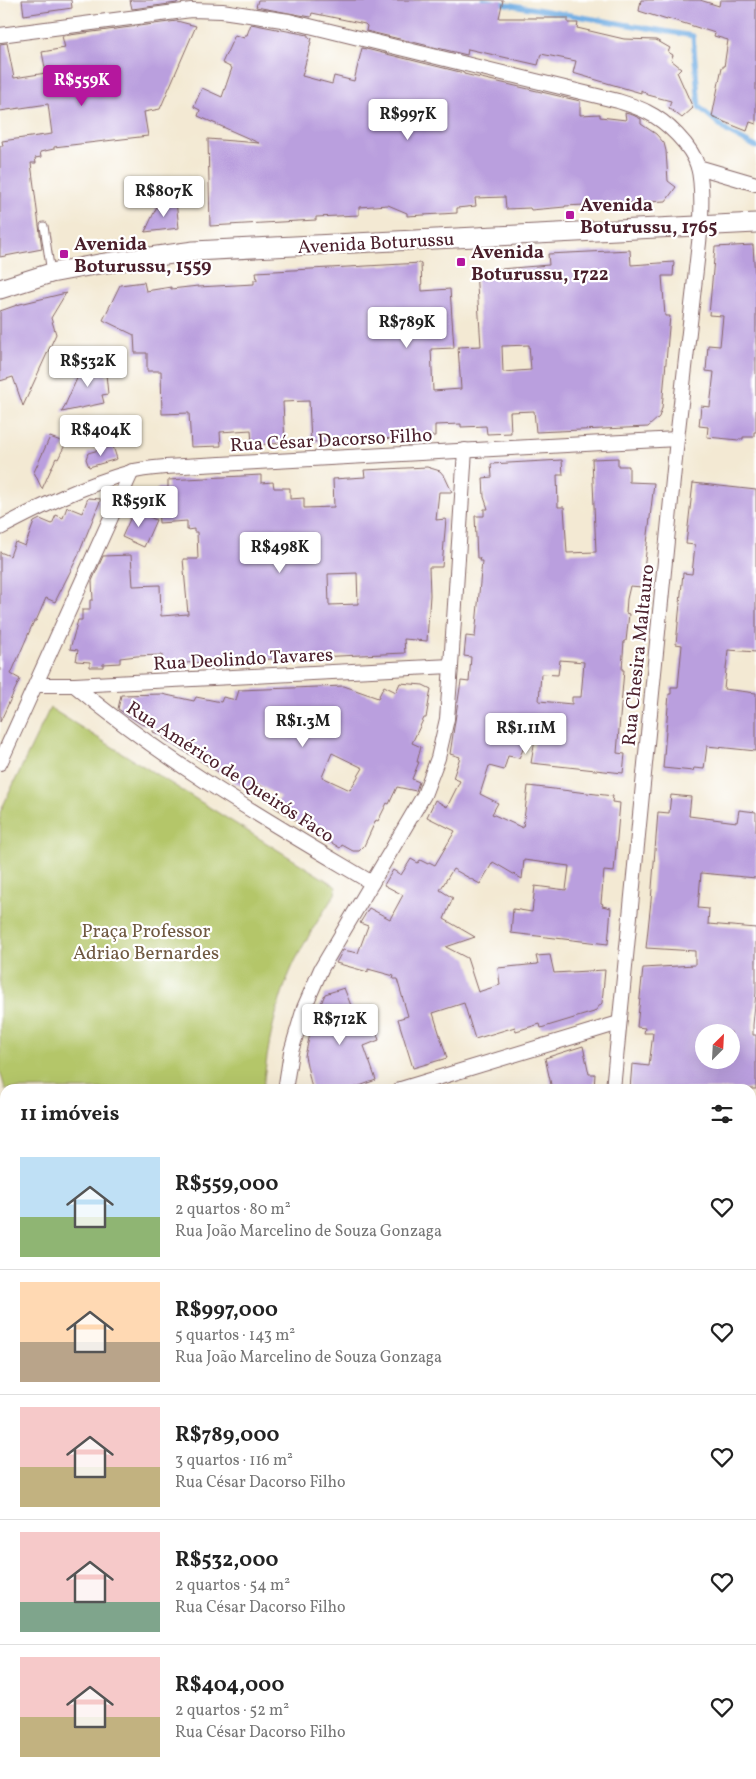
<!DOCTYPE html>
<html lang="pt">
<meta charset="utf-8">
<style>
body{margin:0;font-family:Vollkorn,serif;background:#f6f6f6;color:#222;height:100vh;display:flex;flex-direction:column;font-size:19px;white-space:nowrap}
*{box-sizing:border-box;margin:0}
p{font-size:16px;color:#767676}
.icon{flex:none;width:28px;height:28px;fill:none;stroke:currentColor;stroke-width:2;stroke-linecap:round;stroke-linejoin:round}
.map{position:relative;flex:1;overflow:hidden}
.side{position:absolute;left:0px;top:1084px;width:756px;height:696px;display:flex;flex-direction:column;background:#fff;border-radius:15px 15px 0 0;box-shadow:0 5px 20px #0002}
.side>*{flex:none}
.needle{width:32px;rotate:24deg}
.buttons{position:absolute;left:695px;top:1024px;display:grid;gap:10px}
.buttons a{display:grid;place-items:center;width:45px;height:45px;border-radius:50%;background:#fff;box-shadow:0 5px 20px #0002;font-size:25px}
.price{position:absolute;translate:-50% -42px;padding:0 11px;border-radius:5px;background:#fff;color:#222;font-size:16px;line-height:32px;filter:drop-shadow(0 1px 2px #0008)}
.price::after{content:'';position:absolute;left:50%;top:30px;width:15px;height:11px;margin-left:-8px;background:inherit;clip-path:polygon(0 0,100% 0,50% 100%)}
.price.current{background:#b5179e;color:#fff}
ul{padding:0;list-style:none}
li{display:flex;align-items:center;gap:15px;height:125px;padding:0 20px}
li+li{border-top:1px solid #e0e0e0}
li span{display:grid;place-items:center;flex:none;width:140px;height:100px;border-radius:0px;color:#555}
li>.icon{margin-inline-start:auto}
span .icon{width:60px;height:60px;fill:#fffc;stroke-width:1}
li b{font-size:21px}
h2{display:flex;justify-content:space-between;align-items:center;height:60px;padding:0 20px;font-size:21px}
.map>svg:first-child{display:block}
</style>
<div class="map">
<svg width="756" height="1779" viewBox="0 0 756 1779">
<rect width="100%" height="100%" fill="#fff"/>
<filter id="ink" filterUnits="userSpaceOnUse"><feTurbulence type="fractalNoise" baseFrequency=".02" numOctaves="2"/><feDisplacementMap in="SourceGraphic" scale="10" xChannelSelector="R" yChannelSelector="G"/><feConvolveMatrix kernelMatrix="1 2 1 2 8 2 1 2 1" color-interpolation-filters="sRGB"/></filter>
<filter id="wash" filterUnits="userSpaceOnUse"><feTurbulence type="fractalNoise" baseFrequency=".0096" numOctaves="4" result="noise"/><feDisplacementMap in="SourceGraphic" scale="20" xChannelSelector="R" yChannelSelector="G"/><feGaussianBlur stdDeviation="1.12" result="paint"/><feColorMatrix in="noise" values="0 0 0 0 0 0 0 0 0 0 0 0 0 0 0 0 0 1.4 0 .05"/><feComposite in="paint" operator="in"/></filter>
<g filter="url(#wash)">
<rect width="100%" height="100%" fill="#f3e9d3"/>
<g fill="#b4c669" stroke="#7f724a">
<path d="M50,708l284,177 2,2 -1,7c-15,23 -29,45 -41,69 -18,39 -27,84 -31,126h-258l-5,-18v-259z"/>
<path d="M756,1564v215h-29v-4h24v-177z"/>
</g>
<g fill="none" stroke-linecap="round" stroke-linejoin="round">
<g stroke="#71ade3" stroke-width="5">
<path d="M483,0l210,36 6,71 29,25 28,15"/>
<path d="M0,1518h5"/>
</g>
</g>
<g id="blocks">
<g fill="#ba9fde" fill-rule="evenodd">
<path d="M22,0h49l1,8 -48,7z"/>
<path d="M130,0h48l-1,3 -45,6z"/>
<path d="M258,0h245l-4,18h69v5h10l-1,5 47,11 32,1 14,8 -2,4 5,3 -2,5 10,8 -4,4 16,36 -11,10 -13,-10 2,-7 -23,-6 -7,-5v3l-68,-20 3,-12 -35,-7 -3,11 -70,-16 -1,6 -101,-24 1,-5 -2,-2 -53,-11 -1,4 -55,-10z"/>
<path d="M641,0h59l19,6 1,-6h36v124l-6,-2 -3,9 -35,-14 10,-50h2l4,-27 -14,-4 1,-3 -48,-15v2l-28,-9z"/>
<path d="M177,21l19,5 -36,83 -16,3 4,24 -94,11v2l-14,3 1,5 -6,1 1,5h-5l11,86 -42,8v-111h3l-1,-5 50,-7 -4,-30 -48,7v-67l7,-1 7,35 32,-5 -4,-21 23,-4 -3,-12z"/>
<path d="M251,24l57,11v2l4,1 -10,38 30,8 2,-8 20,5 8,-33 102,25v1l116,27v14l20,-1v3l26,3 -1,-7 8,2 8,4v5l15,10 8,9 2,8 2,30 8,6 -10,14 -101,5v1l-34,3 -1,-2 -24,1 -1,-12 -30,1 1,8 -19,2v5l-50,3v-3l-19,-8 -29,2v8l-43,2v3l-106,6 -2,-87 51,4 -61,-27 2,-6 -6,-3v-1l8,-18 20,9 10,-29 -10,-5 13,-28 9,3 1,-3h2z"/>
<path d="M176,202l3,26 -34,4 13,-28z"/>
<path d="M753,245l3,49v138h-2v5h-11v2h-4v1l-32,-3 1,-10 -9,-1 2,-20 9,1 4,-35 -8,-1 2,-26 12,1 3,-30 -14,-1 6,-68z"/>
<path d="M630,250l1,15 43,-3 -1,14h-11l3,40h5l-8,92 -3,9 -11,10 -112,5 -2,-21 -24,1 1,21 -24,1 -1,-8 -25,1v-3l-26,1v11l-57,3v2l-16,1v-2l-51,2 -2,-41 -26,1 2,41 -33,2 -1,-15 -31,2 1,14 -30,1 -2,-34 -27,1 -1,-43h-14v-18h-12l-1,-18 -31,-15 17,-35 24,-3 2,9 25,-4v2l27,-3v1l56,-3v-4h3l-1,-8 165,-9 1,28 28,-2 4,59 -23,1 2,42 28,-2 -3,-42 23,-1 -5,-75 73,-6 -1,-11zM529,345l2,25 -28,2 -1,-26z"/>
<path d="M66,293l-15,25 5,16 -33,72 -10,-29 -13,4v-70l20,-7z"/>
<path d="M105,364l3,30 -6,1 2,8 -42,9 21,-47z"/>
<path d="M50,437l16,6 -8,16 -2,-1 -14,31 -8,-17z"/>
<path d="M113,446l4,13 -28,8 -3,-8 2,-6z"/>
<path d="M618,458v8h11v16l25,1 -12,104 -12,-1 -3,13 -1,14 3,1 -3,27h-2l-1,14 -1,15h2l-7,83 8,1 -2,19 -92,-10 8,-47 -20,42 -11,-2 -4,14 -15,-4 -9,28 18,9 -6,11 31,14 5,-42 85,10 -1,6 8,1 -6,69 -10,-1 -3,32 2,1 -1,2 9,2 -3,36 -97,-11 2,-24 19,3 3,-26 31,4 3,-24 -45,-6 -2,19 -29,-17 -13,22 -27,-15 -13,21 13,8 -9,21 31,18 -29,10 21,11 11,34 22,-7 -2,-17 40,-4 -2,-8 14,-1 4,18 51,-3 -3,33 -8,9 -53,16 -1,-4 -24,7 -1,-4 -40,12 -11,-36 -31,10 14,45 -34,10 -15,-49 10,-3 -11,-37h-4l1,-3 -26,-7v3l-32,-9 7,-13 15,3 10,-27 -8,-3 9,-15 21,11 13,-24 -19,-10 9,-15 8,5 10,-16 7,4 2,-3 8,4 1,-2 6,3 20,-34 -28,-14 8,-17 12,7 13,-26 -7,-3 7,-21 -10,-3 11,-73 8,1 2,-25 -7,-1 2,-20 9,1 7,-76h-3l1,-3h-3l-2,-42h9v-7h4l-4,-12 -1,-19 9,-1 -1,-13 71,-4 1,15h-6l1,32h6l3,46 29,-1 -4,-93zM560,660l24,2 -3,35h-9v7l-33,-3 2,-27 17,1z"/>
<path d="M427,467l13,4 5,6 7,15h-13l-3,28 10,-1 -4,48h-13l1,28 -3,46 -23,-2 1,14 -243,11v-9l-25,1 -17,2v5l-17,1v3h-13v-5l-14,-1 2,-11 -8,-1 8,-29h4v-10h8v-10h3l-1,-19 11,-25 28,-1 2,31 27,-1 1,31 27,-2 -5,-55h15l-1,-27h-3v-3l-7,1v-9l-28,2 -2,-32 1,-3h10v-8l93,-5v8l12,-1 1,6h16v11l14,-1v10l30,-1 -1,-28 32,-2 -1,-7zM357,573l1,31 -29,1 -1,-31z"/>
<path d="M693,483l63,7v162l-28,-2 -4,39 32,4v58l-49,-5 -3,23 -10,-1 -1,3 -30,-3 6,-74h2v-7h7l4,-42 -6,-1 7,-71 9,1 3,-29 -9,-1z"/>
<path d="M88,498l13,1 -23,57 -23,46 -9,-4 -10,23h-2l-23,53 9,5 -20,43v-170l10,4 5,-14 10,4 9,-24 6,-3 12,5 4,-9 7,3 4,-11 15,6z"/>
<path d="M134,510l22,10 -12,27 -22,-10z"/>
<path d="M400,683l23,2 8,4 -5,29h-2l-12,25 9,4 -4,15h2l-7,17 7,3 -3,9 -19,-4 -8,17 -2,-1 -9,18 -2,-1 -12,26 -5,5h-6l-11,-6 -2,3 -66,-41 6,-10 -26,-15 -5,9 -86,-53 1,-2 -11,-4 1,-5 -13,-3 -23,-15 3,-14 41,-1 32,7 2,-4 25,5 2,-5 13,3 3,-10 105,-4 34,12 6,-12 12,6zM332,753l31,15 -13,22 -28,-13z"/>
<path d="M671,795l20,2 -2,19 48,6 2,-12 17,2v66l-55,-5 -3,35 11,1 -1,15 48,4v65l-3,32v10h3v54h-126l2,-25 17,2 4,-33h-9l1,-5 -8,-1 6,-59 52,-3v-14l-49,-3 5,-47 7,-89 11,1zM704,1032h27v30l-27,-2z"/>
<path d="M344,988l10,25 3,-2 6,16 10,-5 6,18 -15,6 12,34 -25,9h-39l-7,-33 5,-22h8l2,-23h-2l7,-17z"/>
<path d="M583,1046l6,28h6l-1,15h-42l-7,-31z"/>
</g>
</g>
</g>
<g filter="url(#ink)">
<use href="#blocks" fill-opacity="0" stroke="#856666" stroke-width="1"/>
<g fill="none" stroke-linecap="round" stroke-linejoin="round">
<defs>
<path id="service" d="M44,226l7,47"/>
<g id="minor">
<path d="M0,35l191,-25 31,1 67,10 329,80c9,3 20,6 29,11 19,9 45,34 51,55 5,18 3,39 3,58l-24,214 -64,650"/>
<path d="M698,167l58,17"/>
<path d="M0,528c42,-22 84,-43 131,-56 10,-3 23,-4 34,-5l512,-28"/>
<path d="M36,685h38l377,-19"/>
<path d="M74,685c91,77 196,137 298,198"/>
<path d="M0,763l132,-292"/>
<path d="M286,1089v-5l5,-32 13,-44 17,-39 103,-174 14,-37 9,-39 4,-53 14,-216"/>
<path d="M401,1089l218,-66"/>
<path d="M0,1157l5,21"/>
<path d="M751,1204l5,-1"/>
<path d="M0,1291l5,-13"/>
<path d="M0,1377h5"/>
<path d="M751,1542h5"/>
<path d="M0,1677l5,1"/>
<path d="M0,1748l5,-3"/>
<path d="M489,1775l2,4"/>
<path d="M442,1779l9,-4"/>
</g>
<g id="secondary">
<path d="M0,289l51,-16 48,-9 95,-13 562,-28"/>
<path d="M751,1492l5,-21"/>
<path d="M707,1779l1,-4"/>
</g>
</defs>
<use href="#service" stroke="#856666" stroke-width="9"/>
<use href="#minor" stroke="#856666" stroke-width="16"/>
<use href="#secondary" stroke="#856666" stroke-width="21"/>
<use href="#service" stroke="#fff" stroke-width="7"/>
<use href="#minor" stroke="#fff" stroke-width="14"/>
<use href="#secondary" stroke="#fff" stroke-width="19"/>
</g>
</g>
<g fill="#b5179e" stroke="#fff" stroke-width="2">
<rect x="565" y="210" width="10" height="10" rx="2.5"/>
<rect x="59" y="249" width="10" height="10" rx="2.5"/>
<rect x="456" y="257" width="10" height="10" rx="2.5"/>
</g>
<g text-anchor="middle" stroke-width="4.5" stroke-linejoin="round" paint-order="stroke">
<g font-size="19" font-weight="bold" fill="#4a1f2b" stroke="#fff" text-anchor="start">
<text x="580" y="211">Avenida<tspan x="580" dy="22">Boturussu, 1765</tspan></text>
<text x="74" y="250">Avenida<tspan x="74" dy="22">Boturussu, 1559</tspan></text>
<text x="471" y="258">Avenida<tspan x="471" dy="22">Boturussu, 1722</tspan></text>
</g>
<g font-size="19" fill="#4a1f2b" stroke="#fff">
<text transform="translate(376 242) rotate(-3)" y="7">Avenida Boturussu</text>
<text transform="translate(331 439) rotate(-3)" y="7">Rua César Dacorso Filho</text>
<text transform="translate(637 655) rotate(-84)" y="7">Rua Chesira Maltauro</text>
<text transform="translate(243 658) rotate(-3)" y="7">Rua Deolindo Tavares</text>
<text transform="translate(231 771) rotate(33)" y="7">Rua Américo de Queirós Faco</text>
</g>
<g font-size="19" fill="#6f5941" stroke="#fff">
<text x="146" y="937">Praça Professor<tspan x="146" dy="22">Adriao Bernardes</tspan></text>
</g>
</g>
</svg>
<div class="buttons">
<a><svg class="needle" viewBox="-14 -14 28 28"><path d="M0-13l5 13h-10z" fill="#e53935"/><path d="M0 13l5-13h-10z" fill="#767676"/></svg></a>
</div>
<b class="price current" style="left:82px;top:107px">R$559K</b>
<b class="price" style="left:408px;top:141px">R$997K</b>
<b class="price" style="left:164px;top:218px">R$807K</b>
<b class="price" style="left:407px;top:349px">R$789K</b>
<b class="price" style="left:88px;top:388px">R$532K</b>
<b class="price" style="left:101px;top:457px">R$404K</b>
<b class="price" style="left:139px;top:528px">R$591K</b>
<b class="price" style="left:280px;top:574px">R$498K</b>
<b class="price" style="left:303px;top:748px">R$1.3M</b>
<b class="price" style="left:526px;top:755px">R$1.11M</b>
<b class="price" style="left:340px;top:1046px">R$712K</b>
<section class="side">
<h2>11 imóveis<svg class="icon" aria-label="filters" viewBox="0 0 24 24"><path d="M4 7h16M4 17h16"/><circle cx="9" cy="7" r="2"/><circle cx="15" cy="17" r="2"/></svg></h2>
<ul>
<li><span style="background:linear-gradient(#bfe0f5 60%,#8fb573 0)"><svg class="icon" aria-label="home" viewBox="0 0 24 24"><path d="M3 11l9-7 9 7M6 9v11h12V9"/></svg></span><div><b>R$559,000</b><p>2 quartos · 80 m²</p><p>Rua João Marcelino de Souza Gonzaga</p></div><svg class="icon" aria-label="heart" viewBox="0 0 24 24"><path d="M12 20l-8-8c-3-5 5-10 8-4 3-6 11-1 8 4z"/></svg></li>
<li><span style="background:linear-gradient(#ffd9b3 60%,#b9a48a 0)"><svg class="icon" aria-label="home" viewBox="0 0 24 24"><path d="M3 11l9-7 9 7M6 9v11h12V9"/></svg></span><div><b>R$997,000</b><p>5 quartos · 143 m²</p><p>Rua João Marcelino de Souza Gonzaga</p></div><svg class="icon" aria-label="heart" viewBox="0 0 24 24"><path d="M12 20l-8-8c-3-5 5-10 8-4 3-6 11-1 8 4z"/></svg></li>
<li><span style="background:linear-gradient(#f6c9c9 60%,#c2b280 0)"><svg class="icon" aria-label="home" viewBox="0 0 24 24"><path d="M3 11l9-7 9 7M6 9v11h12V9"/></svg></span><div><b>R$789,000</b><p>3 quartos · 116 m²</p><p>Rua César Dacorso Filho</p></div><svg class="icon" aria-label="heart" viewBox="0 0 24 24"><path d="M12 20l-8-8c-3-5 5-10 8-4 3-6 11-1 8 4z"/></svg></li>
<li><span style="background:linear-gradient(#f6c9c9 70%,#7fa58c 0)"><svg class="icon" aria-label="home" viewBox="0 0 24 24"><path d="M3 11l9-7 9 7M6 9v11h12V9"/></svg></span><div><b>R$532,000</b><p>2 quartos · 54 m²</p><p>Rua César Dacorso Filho</p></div><svg class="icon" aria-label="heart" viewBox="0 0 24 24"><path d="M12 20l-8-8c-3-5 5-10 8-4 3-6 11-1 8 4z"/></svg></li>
<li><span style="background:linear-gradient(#f6c9c9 60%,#c2b280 0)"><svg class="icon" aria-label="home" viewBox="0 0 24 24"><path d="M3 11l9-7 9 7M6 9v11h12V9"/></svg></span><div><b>R$404,000</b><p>2 quartos · 52 m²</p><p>Rua César Dacorso Filho</p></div><svg class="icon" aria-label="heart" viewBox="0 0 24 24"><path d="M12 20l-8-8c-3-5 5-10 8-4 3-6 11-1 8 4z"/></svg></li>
</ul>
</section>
</div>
